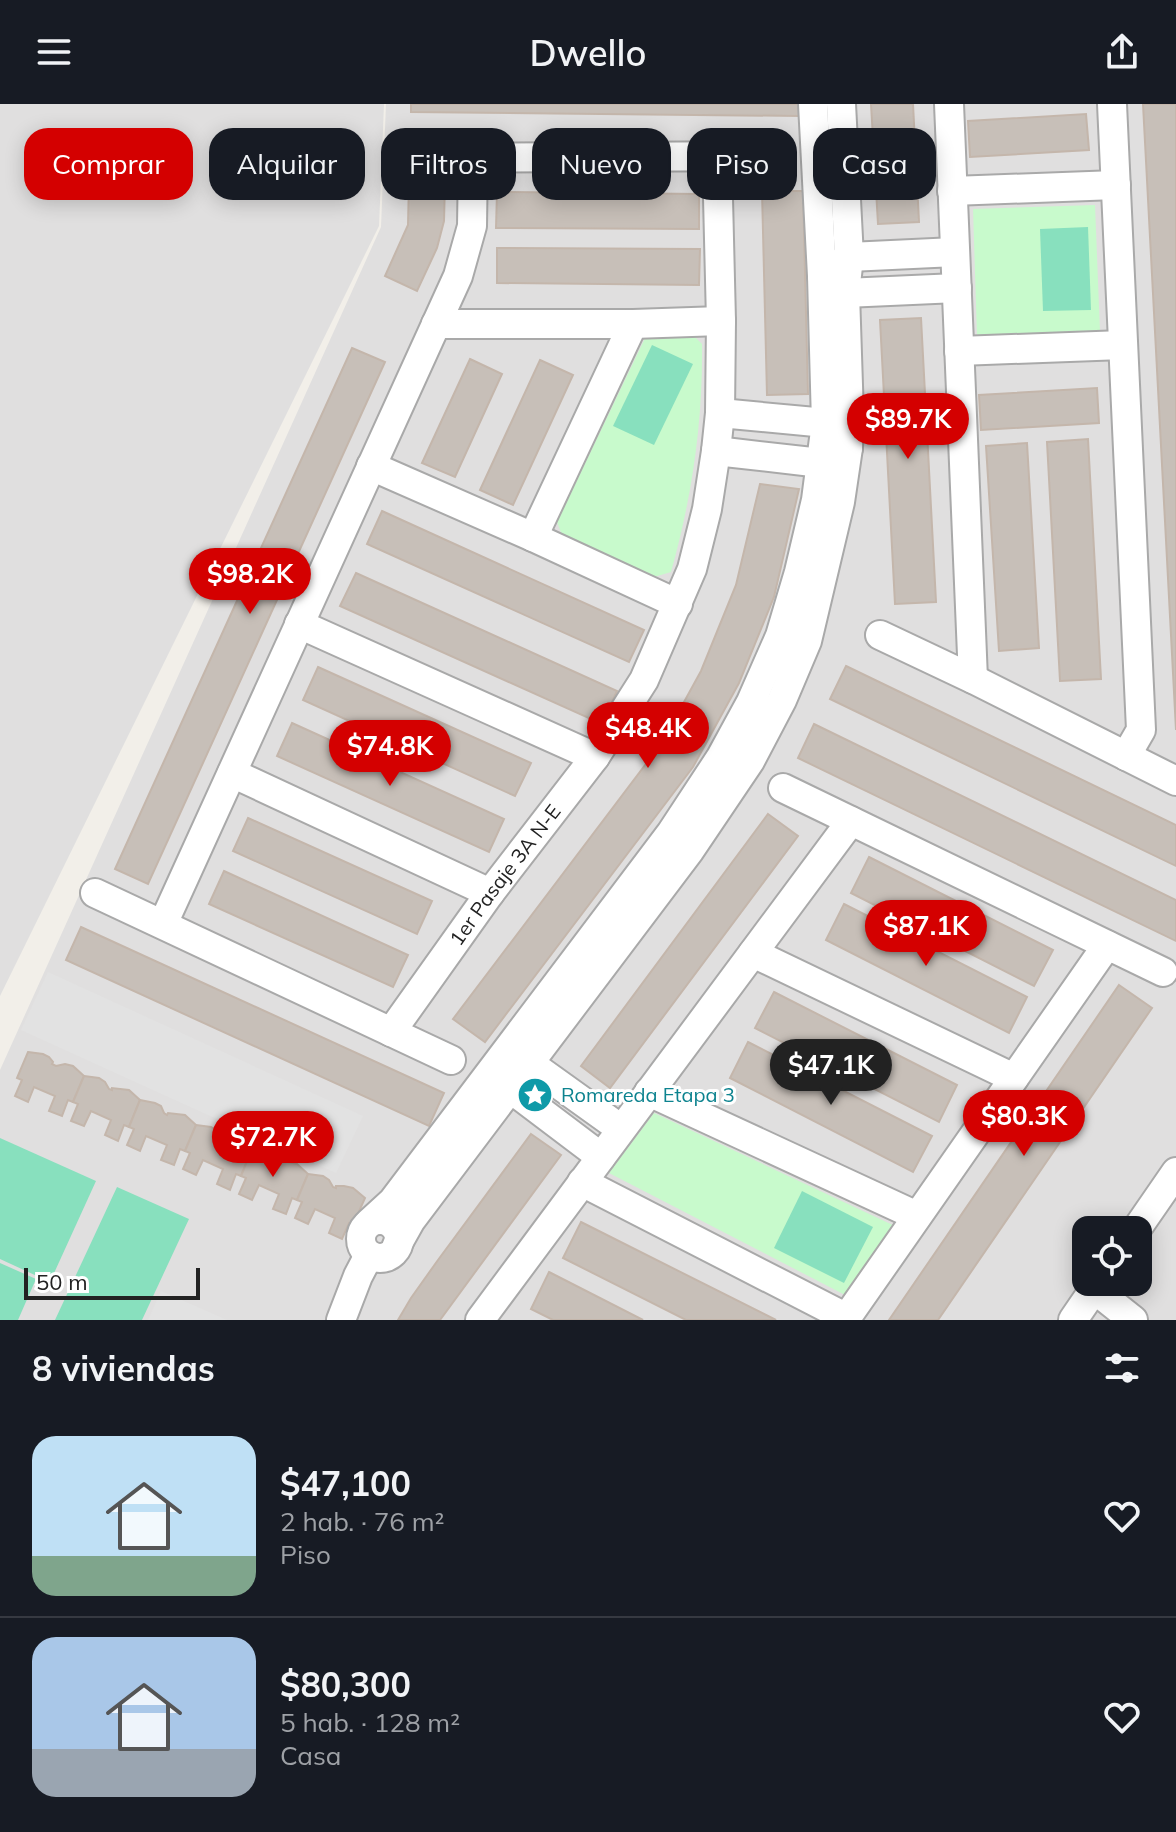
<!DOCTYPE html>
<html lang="es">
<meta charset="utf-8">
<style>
body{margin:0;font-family:Mulish,sans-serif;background:#20242c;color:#f1f3f6;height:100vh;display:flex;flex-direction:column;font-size:30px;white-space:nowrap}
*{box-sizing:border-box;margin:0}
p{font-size:26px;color:#9ea1a6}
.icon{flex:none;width:44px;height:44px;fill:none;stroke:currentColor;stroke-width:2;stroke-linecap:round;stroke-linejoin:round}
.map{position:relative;height:1216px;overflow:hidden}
.side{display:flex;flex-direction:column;background:#171b24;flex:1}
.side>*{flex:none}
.guide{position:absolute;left:24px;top:24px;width:1128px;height:72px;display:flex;gap:16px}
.controls{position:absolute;left:1072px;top:1112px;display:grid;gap:16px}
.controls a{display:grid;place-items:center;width:80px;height:80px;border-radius:16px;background:#171b24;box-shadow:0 4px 20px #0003;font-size:40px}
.scale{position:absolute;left:24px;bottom:20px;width:176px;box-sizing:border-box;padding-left:8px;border:4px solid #222;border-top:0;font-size:22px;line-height:28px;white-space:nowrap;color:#222;-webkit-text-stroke:6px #fff;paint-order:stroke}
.price{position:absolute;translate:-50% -68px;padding:0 18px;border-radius:28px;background:#d40000;color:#fff;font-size:26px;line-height:52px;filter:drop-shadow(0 2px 4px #0008)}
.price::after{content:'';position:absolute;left:50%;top:48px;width:24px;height:18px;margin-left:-12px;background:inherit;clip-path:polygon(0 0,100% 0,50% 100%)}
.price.selected{background:#222;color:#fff}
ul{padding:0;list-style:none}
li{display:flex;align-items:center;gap:24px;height:200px;padding:0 32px}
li+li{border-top:2px solid #363941}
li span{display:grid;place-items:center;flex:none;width:224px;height:160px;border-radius:24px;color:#555}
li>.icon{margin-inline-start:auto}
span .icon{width:96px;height:96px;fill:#fffc;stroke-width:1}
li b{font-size:34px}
h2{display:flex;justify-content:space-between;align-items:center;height:96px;padding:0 32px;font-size:34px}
.pill{padding:0 28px;border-radius:24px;background:#171b24;box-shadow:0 4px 20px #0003;font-size:28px;line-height:72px}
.pill.selected{background:#d40000;color:#fff}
header{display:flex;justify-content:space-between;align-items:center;height:104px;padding:0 32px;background:#171b24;font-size:36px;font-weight:600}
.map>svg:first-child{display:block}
</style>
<header><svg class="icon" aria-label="menu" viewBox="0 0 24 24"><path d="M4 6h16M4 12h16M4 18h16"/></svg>Dwello<svg class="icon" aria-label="share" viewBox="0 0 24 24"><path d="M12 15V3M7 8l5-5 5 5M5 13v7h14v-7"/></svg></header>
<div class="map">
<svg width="1176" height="1216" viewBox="0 0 1176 1216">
<rect width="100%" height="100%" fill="#f2efe9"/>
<g fill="#e0dfdf" fill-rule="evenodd">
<path d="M0,0h384l-5,122 -379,770z"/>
<path d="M386,0h790v1216h-1176v-250l381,-843zM1086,1126h52v52h-52z"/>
</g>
<g fill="#c8facc">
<path d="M1095,101l5,126 -123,5 -4,-127z"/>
<path d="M646,232h48l8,8c1,78 -10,153 -31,228l-17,5 -92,-42 -5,-13z"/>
<path d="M654,1009l243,114 -50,69 -238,-123z"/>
</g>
<g fill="#88e0be">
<path d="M1088,123l3,83 -48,1 -3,-82z"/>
<path d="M652,241l41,19 -39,81 -41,-19z"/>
<path d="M0,1034l96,43 -46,101 -50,-23z"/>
<path d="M117,1083l72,32 -47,101h-87z"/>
<path d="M802,1087l71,36 -29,56 -70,-35z"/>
<path d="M0,1159l36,16 -18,41h-18z"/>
</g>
<g fill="#e2e2e2">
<path d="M48,868l315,144 -27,57 -315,-143z"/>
<path d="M161,1187l66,29h-79z"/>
</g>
<g fill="#c7bfb8" stroke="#c4b6ab" stroke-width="2">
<path d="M411,0h388v12l-388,-4z"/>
<path d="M871,0h42l6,118 -41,2z"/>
<path d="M1143,0h33v626z"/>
<path d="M1086,10l3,36 -119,7 -2,-36z"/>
<path d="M409,78h36l-1,39 -7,27 -20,43 -32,-15 23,-51z"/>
<path d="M762,87h41l5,203 -41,1z"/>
<path d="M497,88l202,2v35l-203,-1z"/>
<path d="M497,144l203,1 -1,36 -202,-2z"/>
<path d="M921,214l15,284 -41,2 -15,-284z"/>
<path d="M352,244l33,14 -237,522 -33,-15z"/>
<path d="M470,255l32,15 -47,103 -33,-14z"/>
<path d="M540,256l33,15 -60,130 -33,-15z"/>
<path d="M1097,284l2,35 -118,7 -2,-35z"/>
<path d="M1088,335l13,240 -41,2 -13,-239z"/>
<path d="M1027,339l12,205 -40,3 -13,-205z"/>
<path d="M760,380l39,5 -25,108 -35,86 -46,84 -208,275 -32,-23 208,-275 40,-73 35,-86z"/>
<path d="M382,407l262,119 -15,32 -262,-118z"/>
<path d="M356,469l261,118 -15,33 -262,-118z"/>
<path d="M846,562l330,159v41l-346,-167z"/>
<path d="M318,563l213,96 -16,33 -212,-96z"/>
<path d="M292,619l212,96 -15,33 -212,-96z"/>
<path d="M814,620l362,176v41l-378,-183z"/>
<path d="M768,710l30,22 -188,252 -29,-22z"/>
<path d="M248,714l184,83 -15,33 -184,-83z"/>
<path d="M869,753l184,93 -19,36 -183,-93z"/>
<path d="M224,767l184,84 -15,32 -184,-83z"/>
<path d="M844,800l183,93 -18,36 -183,-93z"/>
<path d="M81,823l363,166 -15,33 -363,-166z"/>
<path d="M1119,881l33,23 -214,312h-49z"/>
<path d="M774,888l183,93 -18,37 -184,-94z"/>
<path d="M748,938l184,94 -19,36 -183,-94z"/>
<path d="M28,948l15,2 6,3 4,5 -1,2 4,2 9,-2 8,2 11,10 -11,26 -5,-2 -6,16 -13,-5 6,-15 -21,-9 -6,15 -13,-6 7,-16 -5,-2z"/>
<path d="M84,972l15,2 6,4 4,7 3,1v-2l17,2 11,10 -11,27 -5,-2 -6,16 -13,-6 6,-15 -20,-9 -7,15 -13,-5 7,-17 -5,-2z"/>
<path d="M140,996l15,3 6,3 3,7 3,2 1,-2 17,2 11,10 -11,26 -5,-2 -6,16 -13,-5 6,-15 -21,-9 -6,15 -13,-6 7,-16 -5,-2z"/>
<path d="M196,1021l15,2 6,4 4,7 3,1v-2l17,2 11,10 -11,27 -5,-2 -6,16 -13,-6 6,-15 -20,-9 -7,15 -13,-6 7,-16 -5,-2z"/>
<path d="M531,1030l30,21 -121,165h-42l13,-22 27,-38z"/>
<path d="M252,1045l15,3 6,3 6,9 1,-2h8l9,2 11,10 -11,26 -5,-2 -6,16 -13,-5 6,-15 -20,-9 -7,15 -13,-6 7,-16 -5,-2z"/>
<path d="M308,1070l15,2 6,4 4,7 3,1v-2h8l9,2 12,10 -12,27 -4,-2 -7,16 -13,-6 6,-15 -20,-9 -7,15 -13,-6 7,-16 -5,-2z"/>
<path d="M581,1118l195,98h-90l-123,-62z"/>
<path d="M549,1168l94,48h-90l-22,-11z"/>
</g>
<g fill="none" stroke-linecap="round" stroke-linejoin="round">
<defs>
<g id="minor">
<path d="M949,0l24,575"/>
<path d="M1112,0l29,626 -15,26"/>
<path d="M420,54l359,-2"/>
<path d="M952,87l164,-6"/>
<path d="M955,148l-106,5 -27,19 23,17 112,-5"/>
<path d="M436,220h197l88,-3"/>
<path d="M959,247l164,-6"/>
<path d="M716,347l105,12 27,-15 -22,-25 -106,-10"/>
<path d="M371,362l162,71 145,67"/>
<path d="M533,433l100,-213"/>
<path d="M299,520l296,133"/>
<path d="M880,531l93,44 203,102"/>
<path d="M232,669l258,120"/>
<path d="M783,684l380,184"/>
<path d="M95,789l356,167"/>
<path d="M163,820l295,-648 14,-50 1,-67"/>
<path d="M753,849l261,125"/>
<path id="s1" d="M391,928l99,-139 105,-136 49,-77 48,-111 15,-60 9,-58 4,-38 1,-92 -4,-164"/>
<path d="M512,957l17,2 92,66"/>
<path d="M503,967l8,18 90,68"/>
<path d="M649,988l268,124"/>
<path d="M582,1078l265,136"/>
<circle cx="380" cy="1135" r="19"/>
<path d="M369,1119l24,-22 278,-368 50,-76 30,-55 29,-66 19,-64 17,-72 10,-77 -4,-147 -9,-172"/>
<path d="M1136,1126l40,-58"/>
<path d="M397,1141l14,-25 279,-370 60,-89 32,-61 25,-59 33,-139 8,-54 1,-32 -4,-123 4,-36 -8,-153"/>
<path d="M1094,1185l39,31"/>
<path d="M341,1216l17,-44 11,-21"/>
<path d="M480,1216l371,-499"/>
<path d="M845,1216l262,-375"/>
<path d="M1073,1216l26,-38"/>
</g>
</defs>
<use href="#minor" stroke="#a9a9a9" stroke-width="32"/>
<use href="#minor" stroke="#fff" stroke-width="28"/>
</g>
<defs>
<symbol id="sight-disc" viewBox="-11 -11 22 22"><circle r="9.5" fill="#0f9aa8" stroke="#fff"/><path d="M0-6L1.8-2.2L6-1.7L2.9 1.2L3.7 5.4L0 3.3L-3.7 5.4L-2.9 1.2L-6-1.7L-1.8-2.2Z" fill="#fff"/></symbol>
</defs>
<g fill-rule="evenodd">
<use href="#sight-disc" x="515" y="971" width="40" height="40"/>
</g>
<g text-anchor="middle" stroke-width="6" stroke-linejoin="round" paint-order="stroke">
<g font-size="20" fill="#222" stroke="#fff">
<text dy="7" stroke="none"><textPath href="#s1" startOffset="194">1er Pasaje 3A N-E</textPath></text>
</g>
<g font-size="20" fill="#0d838f" stroke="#fff" text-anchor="start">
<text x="561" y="998">Romareda Etapa 3</text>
</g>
</g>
</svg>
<div class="controls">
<a><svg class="icon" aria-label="locate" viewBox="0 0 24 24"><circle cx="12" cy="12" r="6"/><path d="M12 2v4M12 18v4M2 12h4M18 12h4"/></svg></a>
</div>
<div class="scale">50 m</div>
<b class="price" style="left:908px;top:357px">$89.7K</b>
<b class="price" style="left:250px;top:512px">$98.2K</b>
<b class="price" style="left:648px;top:666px">$48.4K</b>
<b class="price" style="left:390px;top:684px">$74.8K</b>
<b class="price" style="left:926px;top:864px">$87.1K</b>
<b class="price selected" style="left:831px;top:1003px">$47.1K</b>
<b class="price" style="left:1024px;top:1054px">$80.3K</b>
<b class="price" style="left:273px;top:1075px">$72.7K</b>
<div class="guide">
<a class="pill selected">Comprar</a>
<a class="pill">Alquilar</a>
<a class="pill">Filtros</a>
<a class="pill">Nuevo</a>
<a class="pill">Piso</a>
<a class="pill">Casa</a>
</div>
</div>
<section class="side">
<h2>8 viviendas<svg class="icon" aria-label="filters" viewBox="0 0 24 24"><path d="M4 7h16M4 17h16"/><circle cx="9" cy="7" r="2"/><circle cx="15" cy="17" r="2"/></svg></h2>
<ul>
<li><span style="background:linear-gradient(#bfe0f5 75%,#7fa58c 0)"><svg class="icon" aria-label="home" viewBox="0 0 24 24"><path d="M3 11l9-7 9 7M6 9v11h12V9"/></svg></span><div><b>$47,100</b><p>2 hab. · 76 m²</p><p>Piso</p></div><svg class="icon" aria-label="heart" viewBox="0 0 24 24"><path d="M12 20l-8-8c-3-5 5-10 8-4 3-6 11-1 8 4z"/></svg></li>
<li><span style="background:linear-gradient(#a9c7e8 70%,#9aa5b1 0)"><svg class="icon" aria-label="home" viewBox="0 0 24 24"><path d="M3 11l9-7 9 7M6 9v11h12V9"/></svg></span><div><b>$80,300</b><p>5 hab. · 128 m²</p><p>Casa</p></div><svg class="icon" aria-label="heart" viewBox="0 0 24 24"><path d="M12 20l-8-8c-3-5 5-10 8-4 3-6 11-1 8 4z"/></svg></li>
</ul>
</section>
